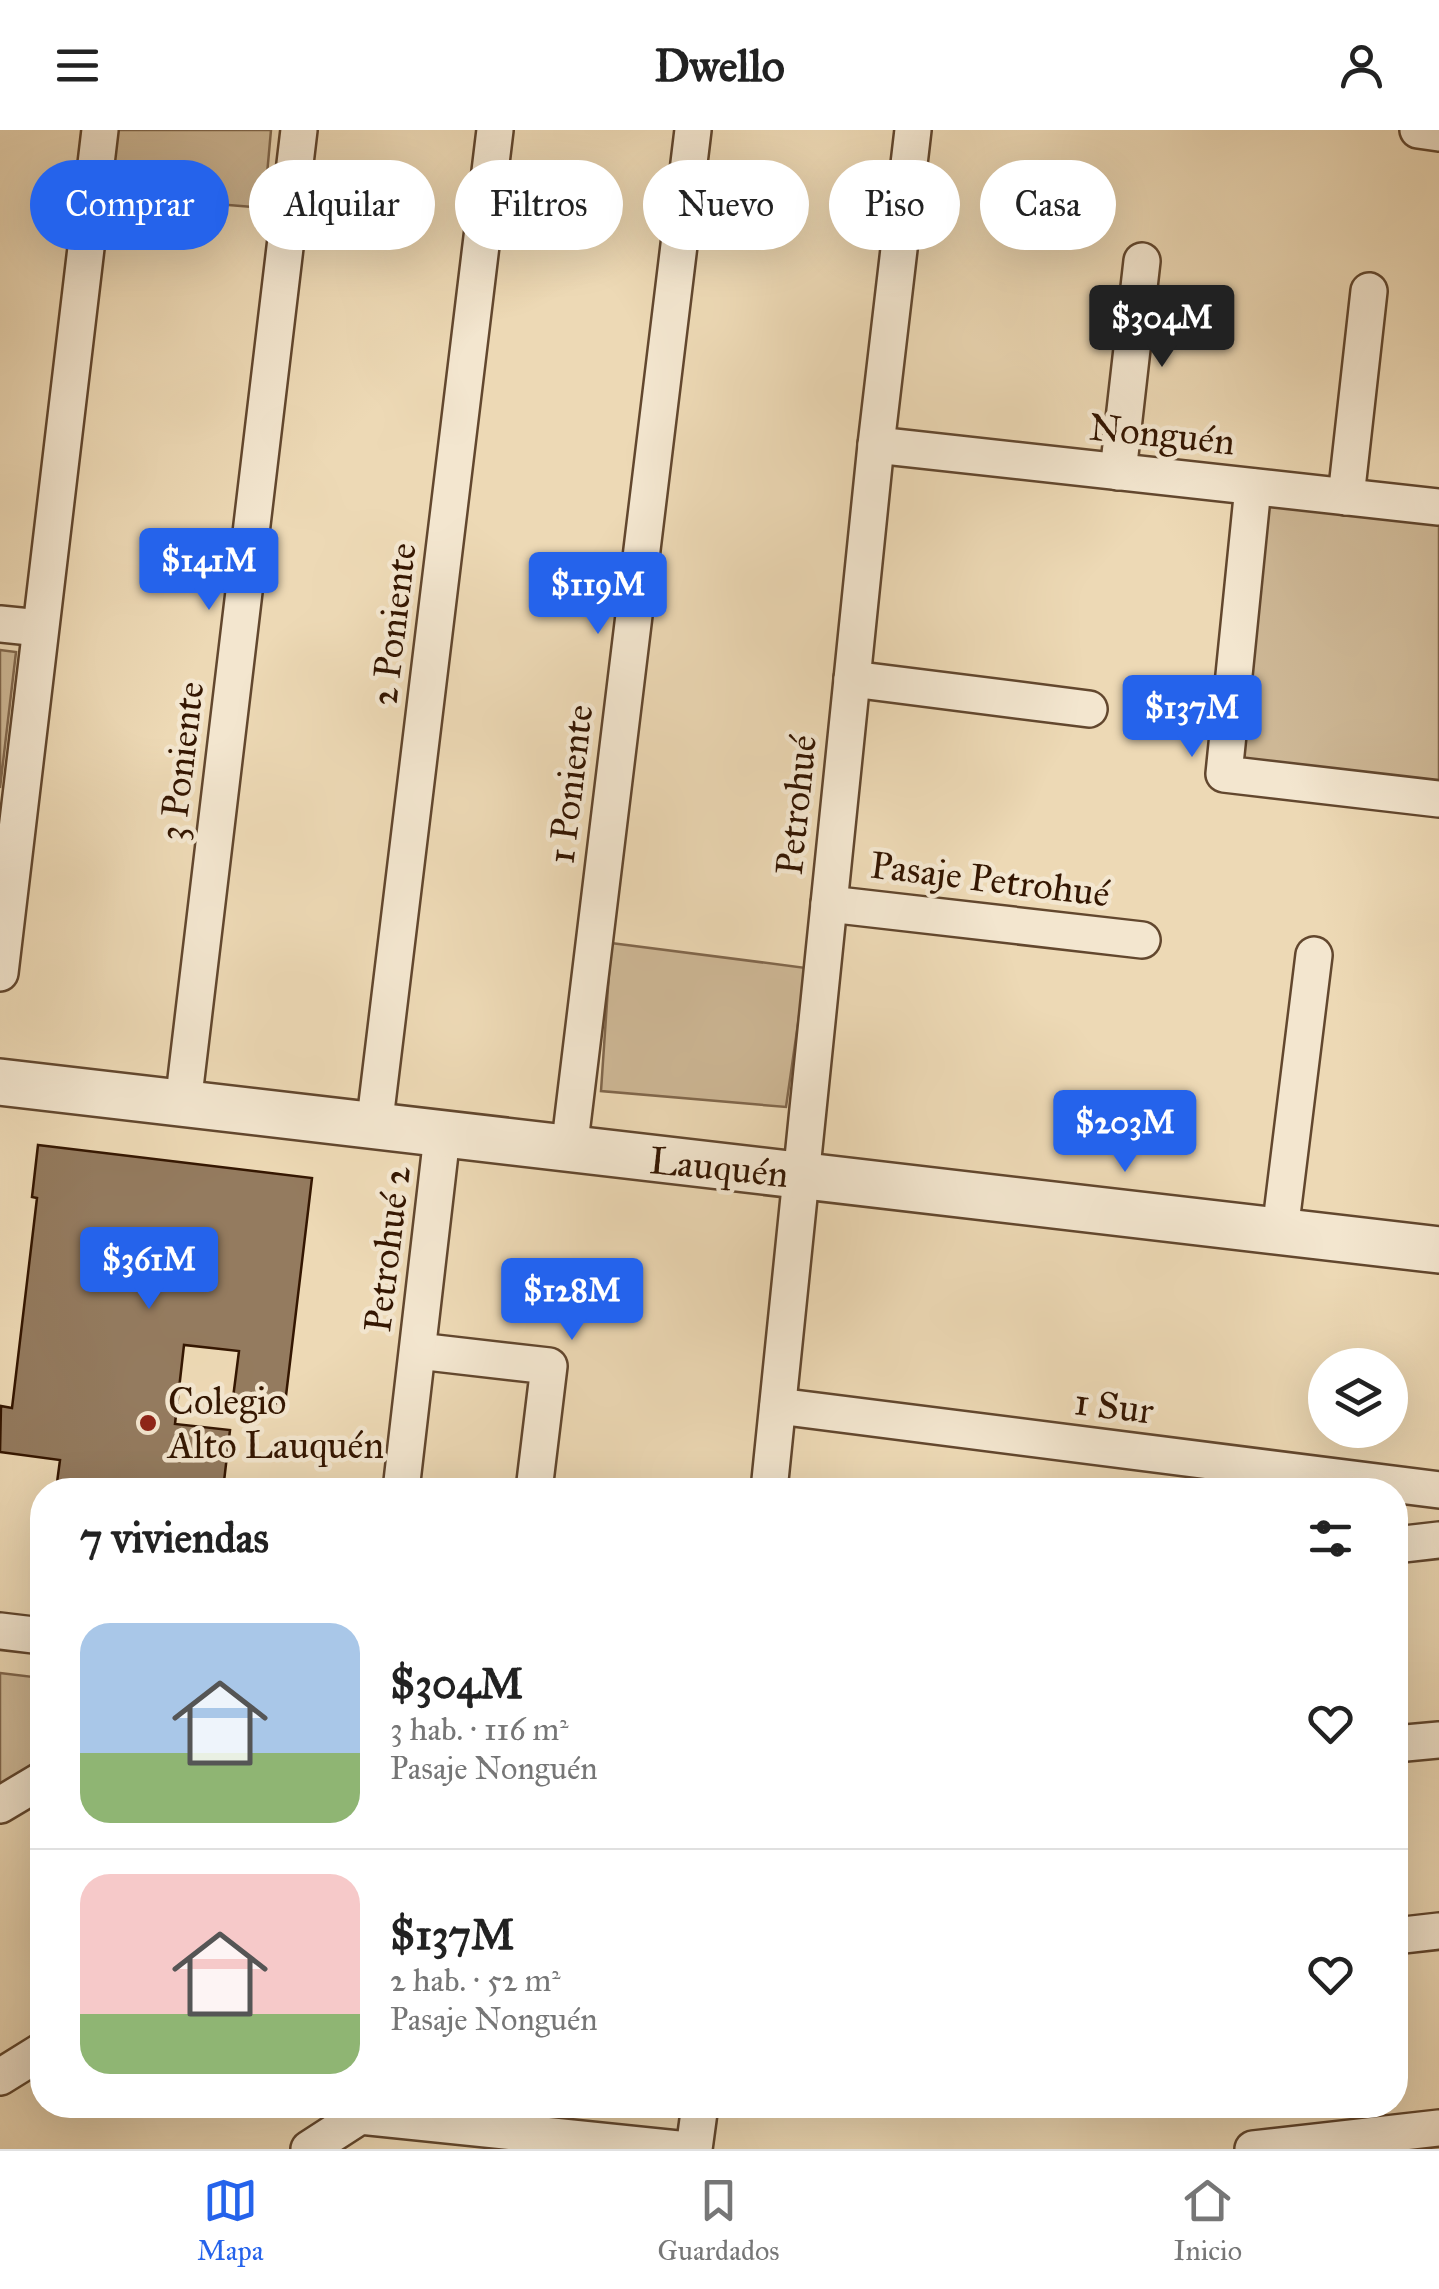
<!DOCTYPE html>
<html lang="es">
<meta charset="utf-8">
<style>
body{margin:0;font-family:"IM FELL Great Primer",serif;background:#f2f2f2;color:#222;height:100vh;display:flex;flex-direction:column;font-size:38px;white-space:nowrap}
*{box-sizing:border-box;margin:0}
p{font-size:32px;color:#767676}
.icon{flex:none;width:55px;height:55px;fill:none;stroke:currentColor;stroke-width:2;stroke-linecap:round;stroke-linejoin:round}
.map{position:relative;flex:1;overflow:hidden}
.side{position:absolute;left:30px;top:1348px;width:1378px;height:640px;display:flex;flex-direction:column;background:#fff;border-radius:40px;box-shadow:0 10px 40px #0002}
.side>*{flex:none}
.hud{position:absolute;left:30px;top:30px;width:1380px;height:90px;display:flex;gap:20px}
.tools{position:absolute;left:1308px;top:1218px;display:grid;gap:20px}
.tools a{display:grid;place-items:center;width:100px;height:100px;border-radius:50%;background:#fff;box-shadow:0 10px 40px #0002;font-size:50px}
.price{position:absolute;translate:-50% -85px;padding:0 22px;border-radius:10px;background:#2563eb;color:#fff;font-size:32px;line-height:65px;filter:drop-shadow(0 2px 5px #0008)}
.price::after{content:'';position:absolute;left:50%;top:60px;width:30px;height:22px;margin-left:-15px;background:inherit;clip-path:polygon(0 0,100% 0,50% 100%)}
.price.active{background:#222;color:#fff}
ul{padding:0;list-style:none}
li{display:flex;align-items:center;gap:30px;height:250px;padding:0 50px}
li+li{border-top:2px solid #e0e0e0}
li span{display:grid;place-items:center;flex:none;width:280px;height:200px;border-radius:30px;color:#555}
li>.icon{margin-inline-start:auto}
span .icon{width:120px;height:120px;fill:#fffc;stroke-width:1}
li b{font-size:42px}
h2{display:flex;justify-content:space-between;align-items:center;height:120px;padding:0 50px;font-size:42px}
.chip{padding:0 35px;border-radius:45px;background:#fff;box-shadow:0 10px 40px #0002;font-size:35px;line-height:90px}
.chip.active{background:#2563eb;color:#fff}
header{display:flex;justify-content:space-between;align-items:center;height:130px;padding:0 50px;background:#fff;font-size:45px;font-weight:700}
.menu{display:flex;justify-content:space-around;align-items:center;height:140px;border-top:2px solid #e0e0e0;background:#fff;font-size:28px;color:#767676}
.menu a{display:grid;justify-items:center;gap:5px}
.menu .active{color:#2563eb}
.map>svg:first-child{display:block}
</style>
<header><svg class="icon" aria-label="menu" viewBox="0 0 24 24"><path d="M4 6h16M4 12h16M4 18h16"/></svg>Dwello<svg class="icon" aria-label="person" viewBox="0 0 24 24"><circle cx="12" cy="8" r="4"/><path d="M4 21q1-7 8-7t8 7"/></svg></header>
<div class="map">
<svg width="1439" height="2019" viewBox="0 0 1439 2019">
<rect width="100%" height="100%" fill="#edd9b5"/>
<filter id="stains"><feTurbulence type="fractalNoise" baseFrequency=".002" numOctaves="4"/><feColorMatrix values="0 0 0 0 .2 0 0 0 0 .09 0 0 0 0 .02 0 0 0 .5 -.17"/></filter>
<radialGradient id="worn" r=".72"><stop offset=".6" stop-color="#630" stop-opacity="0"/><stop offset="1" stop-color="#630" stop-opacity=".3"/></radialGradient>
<g fill="#ceb896" stroke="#81674c" stroke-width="2.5">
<path d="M113,0h158l-7,78 -157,-13z"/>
<path d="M1260,366l179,19v273l-207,-23z"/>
<path d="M0,520l16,2 -16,136z"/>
<path d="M611,813l195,25 -20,139 -185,-16z"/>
<path d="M0,1543l42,5v88l-42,25z"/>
</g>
<path fill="#947b5f" stroke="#341601" stroke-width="2.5" d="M38,1015l274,33 -27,226 -52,-6 6,-47 -55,-6 -9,79 55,6 -7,60h-167l4,-30 -60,-8 1,-46 11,2 25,-210 -5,-1z"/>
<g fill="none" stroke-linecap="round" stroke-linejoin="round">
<defs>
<g id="minor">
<path d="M1418,0l21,3"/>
<path d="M876,315l563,62"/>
<path d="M1118,342l24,-211"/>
<path d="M1253,357l-29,287 215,25"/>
<path d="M1346,367l23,-206"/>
<path d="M0,494l40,4"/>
<path d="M852,549l237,30"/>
<path d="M829,774l313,36"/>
<path d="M0,843l100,-843"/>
<path d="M183,974l116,-974"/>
<path d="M374,998l121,-998"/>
<path d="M569,1020l124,-1020"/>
<path d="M1280,1101l34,-276"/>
<path d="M418,1221l131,15 -15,124"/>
<path d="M778,1276l661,84"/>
<path d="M401,1360l41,-354"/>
<path d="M769,1360l107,-1045 37,-315"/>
<path d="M1395,1415l44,-5"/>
<path d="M0,1501l42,5"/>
<path d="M1395,1614l44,-4"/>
<path d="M0,1675l42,-25"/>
<path d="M1395,1806l44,-5"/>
<path d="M0,1947l42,-26"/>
<path d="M309,2019l51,-33 318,33"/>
<path d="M694,2019l6,-44"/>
<path d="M1253,2019l186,-21"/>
</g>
<path id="tertiary" d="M0,952l1439,168"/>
</defs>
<use href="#minor" stroke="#62472e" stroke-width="40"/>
<use href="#tertiary" stroke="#62472e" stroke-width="50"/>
<use href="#minor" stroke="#f3e6cf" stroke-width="35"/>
<use href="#tertiary" stroke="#f3e6cf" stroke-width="45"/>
</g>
<circle fill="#8f2418" stroke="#f3e6cf" stroke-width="4" cx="148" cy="1293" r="10"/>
<g text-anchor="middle" stroke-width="9" stroke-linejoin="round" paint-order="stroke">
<g font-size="38" fill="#341601" stroke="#f3e6cf">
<text transform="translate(1162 304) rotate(6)" y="13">Nonguén</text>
<text transform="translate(393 494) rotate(-83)" y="13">2 Poniente</text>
<text transform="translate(181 631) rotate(-83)" y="13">3 Poniente</text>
<text transform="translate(570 654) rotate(-83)" y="13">1 Poniente</text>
<text transform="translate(796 675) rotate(-84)" y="13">Petrohué</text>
<text transform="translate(990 749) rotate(7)" y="13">Pasaje Petrohué</text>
<text transform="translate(719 1037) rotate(6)" y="13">Lauquén</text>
<text transform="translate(387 1119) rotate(-83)" y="13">Petrohué 2</text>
<text transform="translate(1114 1276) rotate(7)" y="13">1 Sur</text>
</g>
<g font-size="38" fill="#341601" stroke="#f3e6cf" text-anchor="start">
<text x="168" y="1284">Colegio<tspan x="168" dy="44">Alto Lauquén</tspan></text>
</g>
</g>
<rect width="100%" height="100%" filter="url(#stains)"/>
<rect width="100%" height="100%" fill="url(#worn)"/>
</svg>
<div class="tools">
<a><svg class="icon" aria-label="layers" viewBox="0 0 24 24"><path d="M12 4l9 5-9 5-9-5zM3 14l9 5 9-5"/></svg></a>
</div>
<b class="price active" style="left:1162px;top:240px">$304M</b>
<b class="price" style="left:209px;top:483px">$141M</b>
<b class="price" style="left:598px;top:507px">$119M</b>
<b class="price" style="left:1192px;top:630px">$137M</b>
<b class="price" style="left:1125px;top:1045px">$203M</b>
<b class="price" style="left:149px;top:1182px">$361M</b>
<b class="price" style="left:572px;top:1213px">$128M</b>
<div class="hud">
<a class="chip active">Comprar</a>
<a class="chip">Alquilar</a>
<a class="chip">Filtros</a>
<a class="chip">Nuevo</a>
<a class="chip">Piso</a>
<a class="chip">Casa</a>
</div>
<section class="side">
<h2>7 viviendas<svg class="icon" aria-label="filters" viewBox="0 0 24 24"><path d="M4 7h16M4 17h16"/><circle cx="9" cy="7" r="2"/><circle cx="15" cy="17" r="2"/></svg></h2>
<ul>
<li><span style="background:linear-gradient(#a9c7e8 65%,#8fb573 0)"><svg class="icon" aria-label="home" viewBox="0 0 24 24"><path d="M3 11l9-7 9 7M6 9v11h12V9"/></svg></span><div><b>$304M</b><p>3 hab. · 116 m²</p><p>Pasaje Nonguén</p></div><svg class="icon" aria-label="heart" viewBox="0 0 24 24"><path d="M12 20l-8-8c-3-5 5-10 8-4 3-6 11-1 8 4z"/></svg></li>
<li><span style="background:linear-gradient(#f6c9c9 70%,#8fb573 0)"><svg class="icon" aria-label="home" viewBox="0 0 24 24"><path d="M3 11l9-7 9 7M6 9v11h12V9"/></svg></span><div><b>$137M</b><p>2 hab. · 52 m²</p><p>Pasaje Nonguén</p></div><svg class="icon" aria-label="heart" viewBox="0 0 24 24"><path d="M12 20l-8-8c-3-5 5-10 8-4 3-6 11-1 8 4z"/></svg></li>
</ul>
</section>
</div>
<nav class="menu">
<a class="active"><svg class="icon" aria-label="map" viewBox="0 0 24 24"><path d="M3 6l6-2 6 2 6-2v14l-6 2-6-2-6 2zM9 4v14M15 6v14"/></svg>Mapa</a>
<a><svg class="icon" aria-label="saved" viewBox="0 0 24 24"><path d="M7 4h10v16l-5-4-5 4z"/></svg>Guardados</a>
<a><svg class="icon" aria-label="home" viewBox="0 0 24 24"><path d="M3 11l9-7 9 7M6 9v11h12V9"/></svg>Inicio</a>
</nav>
